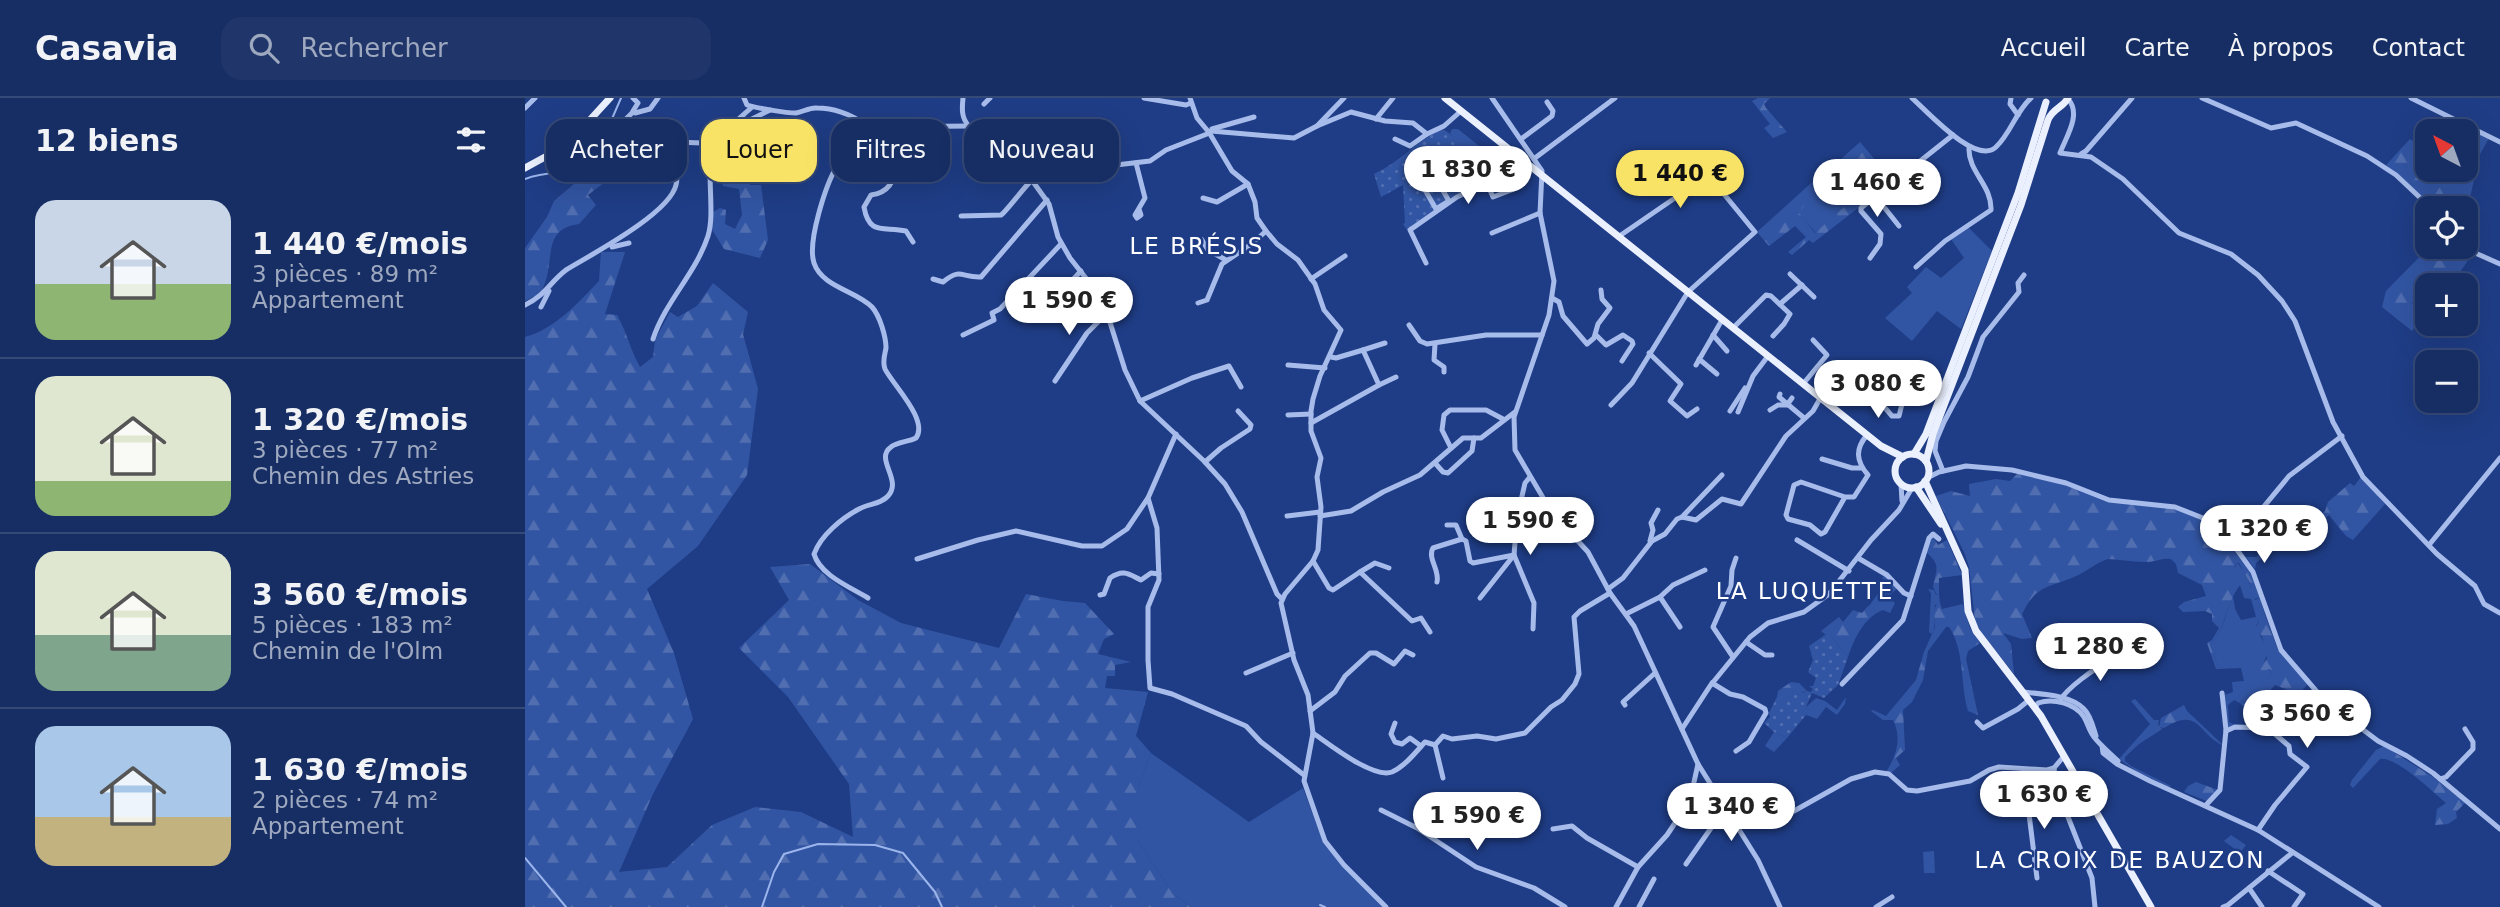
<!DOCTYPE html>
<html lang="fr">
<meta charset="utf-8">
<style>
body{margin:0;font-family:"DejaVu Sans",sans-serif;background:#20366a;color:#f1f3f6;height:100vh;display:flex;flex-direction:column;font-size:26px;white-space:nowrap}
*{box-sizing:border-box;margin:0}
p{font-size:23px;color:#9ea8bf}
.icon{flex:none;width:38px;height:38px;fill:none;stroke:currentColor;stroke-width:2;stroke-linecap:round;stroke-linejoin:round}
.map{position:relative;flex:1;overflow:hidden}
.drawer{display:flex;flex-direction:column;background:#172e64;width:525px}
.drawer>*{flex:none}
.hud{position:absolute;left:21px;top:21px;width:665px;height:63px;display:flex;gap:14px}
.needle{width:46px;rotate:319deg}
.buttons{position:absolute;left:1890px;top:21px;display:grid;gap:14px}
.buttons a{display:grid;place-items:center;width:63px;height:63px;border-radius:14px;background:#172e64;box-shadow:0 7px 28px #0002,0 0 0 2px #364a78;font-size:35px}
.price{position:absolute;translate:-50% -60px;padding:0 16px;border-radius:24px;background:#fff;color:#222;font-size:23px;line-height:46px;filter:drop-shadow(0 2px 4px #0008)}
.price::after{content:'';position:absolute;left:50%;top:42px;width:21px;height:16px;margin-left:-10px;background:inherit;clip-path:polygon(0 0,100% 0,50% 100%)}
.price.on{background:#f9e367;color:#111}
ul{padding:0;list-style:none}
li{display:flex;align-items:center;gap:21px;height:175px;padding:0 35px}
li+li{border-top:2px solid #364a78}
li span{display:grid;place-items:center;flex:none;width:196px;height:140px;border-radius:21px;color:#555}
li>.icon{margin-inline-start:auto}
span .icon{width:84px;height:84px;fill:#fffc;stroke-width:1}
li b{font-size:30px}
h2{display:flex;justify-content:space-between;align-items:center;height:84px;padding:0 35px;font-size:30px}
.chip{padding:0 24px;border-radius:21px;background:#172e64;box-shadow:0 7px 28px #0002,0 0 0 2px #364a78;font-size:24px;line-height:63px}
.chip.on{background:#f9e367;color:#111}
header{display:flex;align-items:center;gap:42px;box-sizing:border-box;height:98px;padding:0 35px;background:#172e64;border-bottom:2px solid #364a78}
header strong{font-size:33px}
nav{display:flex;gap:38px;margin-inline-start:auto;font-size:24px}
.search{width:490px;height:63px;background:#20366a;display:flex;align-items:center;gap:18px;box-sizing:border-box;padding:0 24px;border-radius:21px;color:#9ea8bf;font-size:26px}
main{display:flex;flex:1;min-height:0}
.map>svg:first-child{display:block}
</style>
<header>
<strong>Casavia</strong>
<div class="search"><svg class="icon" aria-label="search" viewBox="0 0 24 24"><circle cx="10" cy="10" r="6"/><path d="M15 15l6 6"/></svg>Rechercher</div>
<nav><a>Accueil</a><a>Carte</a><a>À propos</a><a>Contact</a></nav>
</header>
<main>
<section class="drawer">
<h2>12 biens<svg class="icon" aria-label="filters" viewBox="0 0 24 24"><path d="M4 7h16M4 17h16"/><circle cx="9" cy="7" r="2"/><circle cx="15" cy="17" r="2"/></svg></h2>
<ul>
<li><span style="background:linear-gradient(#c9d6e8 60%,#8fb573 0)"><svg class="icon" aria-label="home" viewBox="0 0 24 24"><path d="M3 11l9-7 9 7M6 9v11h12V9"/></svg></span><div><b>1 440 €/mois</b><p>3 pièces · 89 m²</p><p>Appartement</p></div></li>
<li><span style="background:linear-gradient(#dfe7d0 75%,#8fb573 0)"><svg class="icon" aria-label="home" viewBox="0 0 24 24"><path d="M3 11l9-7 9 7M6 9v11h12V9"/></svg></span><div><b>1 320 €/mois</b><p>3 pièces · 77 m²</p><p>Chemin des Astries</p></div></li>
<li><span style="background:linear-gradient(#dfe7d0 60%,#7fa58c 0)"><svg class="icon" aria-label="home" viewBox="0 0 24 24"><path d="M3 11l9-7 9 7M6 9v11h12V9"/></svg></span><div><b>3 560 €/mois</b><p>5 pièces · 183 m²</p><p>Chemin de l'Olm</p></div></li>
<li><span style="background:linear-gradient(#a9c7e8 65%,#c2b280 0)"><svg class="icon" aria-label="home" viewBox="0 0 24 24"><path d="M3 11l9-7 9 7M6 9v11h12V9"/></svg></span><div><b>1 630 €/mois</b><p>2 pièces · 74 m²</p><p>Appartement</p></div></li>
</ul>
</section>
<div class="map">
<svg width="1975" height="809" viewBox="0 0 1975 809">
<defs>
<pattern id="forest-firs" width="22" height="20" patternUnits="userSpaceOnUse" patternTransform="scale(1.75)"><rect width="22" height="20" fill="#3255a3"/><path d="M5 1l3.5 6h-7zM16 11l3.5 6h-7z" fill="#516eb1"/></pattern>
<pattern id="park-dots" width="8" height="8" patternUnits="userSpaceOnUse" patternTransform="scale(1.75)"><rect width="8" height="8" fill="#3255a3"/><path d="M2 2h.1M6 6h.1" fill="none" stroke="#516eb1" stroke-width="1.8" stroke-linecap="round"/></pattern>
</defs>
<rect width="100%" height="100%" fill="#1f3d86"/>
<g fill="#3255a3">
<path d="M927,31h6l31,25 -16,9 -23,-30z"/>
<path d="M1306,70l23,30 -38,35 -18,-20 7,-8 8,-19 -3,-2z"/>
<path d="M1443,129l24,24 -31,78 -24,-18 -25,30 -27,-23 27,-25 -5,-6 19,-20 15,11 23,-20 -13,-19z"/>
<path d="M1712,464l10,14 8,24 5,-2 5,17 -3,-1 -6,12c4,10 15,26 8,36l8,11c-4,5 -6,12 -10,16 -7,6 -16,7 -22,14l-6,-3 -6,5 1,17 6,3 -7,3 -6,-32 11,-4 -1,-10 12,-1 -3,-13 -22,1 -9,-24c14,-14 15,-31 23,-49l2,13 6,11 15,-3 -5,-18 -7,-1 -9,-29z"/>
<path d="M1362,483l5,5c-6,10 -10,20 -23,20z"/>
<path d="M1403,491l6,1 2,5 3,-1 1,9 -5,2c-2,12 2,18 -3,29l-3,-2 2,-38z"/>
<path d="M1321,599l-1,7 -8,11 -11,-8 -9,12 -11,-4v-8l10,-9 9,3 12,9z"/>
<path d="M1610,601l19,21h5l-1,5 4,4 2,-1 -25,16 -14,13v4l6,5 40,20 -2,1 -32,-15 -18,-13 31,-35 -19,-23z"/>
<path d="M1249,634l13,6 -13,14 -9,-6z"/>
<path d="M626,655l98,69 54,-34 19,51 60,68h-190l-19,-13 -35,-53v-53z"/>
<path d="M1706,737l15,10 -6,8 -16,-12z"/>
<path d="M1409,753l1,22h-11l-1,-21z"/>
</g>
<g fill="url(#forest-firs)">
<path d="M1233,0h12l-6,6 2,4 21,24 -14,6 -9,-10 6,-4 -18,-23z"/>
<path d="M88,18l5,11 -5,11v14l3,13 -3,11 -25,19 8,10 -17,19c-30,4 -27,24 -31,47 -1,7 -4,15 -7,22l-16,8v-53l22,-31 7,-16 40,-34z"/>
<path d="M222,18l-14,27 1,12 13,14 3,16h11l7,55 -8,18 -36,-9 -13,-21 2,-16 7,-4 6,2 -1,14 10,5 7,-14 -3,-26 -16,-3 -2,-22 3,-13 -6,-4 6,-12z"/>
<path d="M1935,26l29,14 -10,18 -9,42 7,26 -11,16v-32h-33l-33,-32 -14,-11 24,-26c13,7 17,16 17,31h39v-39h-13z"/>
<path d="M1335,44l16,19 22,16 -85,66 -4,-3 -17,15 -4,-3 18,-15 -11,-11 -26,20 -12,-14 53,-48 5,7 2,12 -5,3 -7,-1 -6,8 16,20 39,-35 -23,-30z"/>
<path d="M1904,149h34l6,5 -2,10 -16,23 -18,-4 -21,22 11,13 -11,15 -30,-24 4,-16z"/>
<path d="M76,154h24l-20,62 12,1c10,17 13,35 23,52l13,-10 2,-17 15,-28 8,5 19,-11 16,-23 35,29 -5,22 15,55 -11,86 -49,71 -51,43 27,64 19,66 -40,75 -34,78 48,-5 45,-42 43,-18 46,5 52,25 -4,-53 -61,-87 -49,-49 50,-48 -19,-33 40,-3 48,36 43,23 98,25 27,-54 37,7 22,2 29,31 -10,5 -6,15 33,8 -16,3v11h-8l-2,12 43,4 -12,44 15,17 -13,35v53l35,53 19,13h-667v-570c30,-8 54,-35 74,-56z"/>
<path d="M1493,375l46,11 37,15 68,9 19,5 17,8 13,8 23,31 10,13 9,25 -8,1 -2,-16 -11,-20h-3l-1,6 6,15c-16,19 -14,44 -31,61l9,24h-3l-9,-26 5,-3 7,-12 -7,-7v-7l-7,-3 -22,1 -5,-5 6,-5 22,-6 -4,-11 -24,-12 -2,-9 -5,-5c-8,-1 -10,1 -17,2 -11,3 -35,-2 -46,-2 -13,4 -22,13 -34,18 -26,11 -38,8 -52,37l10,24 -10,1 -19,-6 8,11 3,30 -31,-39 -8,-14 -6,-54 -5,-15 -28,-56 15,-5 19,5 -1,-12 27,-5 14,2z"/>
<path d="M1836,379l24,27 -32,36 -7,-4 -17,-21 -29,28 -11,-7 -33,27 -1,6 -9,-12h10l28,-27 6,-1 11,7 24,-25 3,-9 22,-19 4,3z"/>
<path d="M1408,439l5,8 9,-5 15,35 -23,3v16l-2,1 -4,-8c4,-19 8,-22 -8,-36l4,-11z"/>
<path d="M1360,477l12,13 -9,10 7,5 -5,10 -7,-3c-19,7 -29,29 -35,47l-18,-22h-4l-5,-4 18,-14 4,5 10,-12 9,3 6,-7 13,-4 11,-16 -10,-8z"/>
<path d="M1412,505h3l2,6 21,-5 7,24 10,15 -12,8 -2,8 12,56 -10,-4c-8,-27 -3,-61 -19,-84h-3l-18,24 -5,29 -11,22 -9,8 2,40 -9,8 4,7 -9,8 -5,-1c11,-17 16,-34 7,-52h-10l-12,-9 2,-1 13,6 30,-36 8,-28 11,-25 -1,-16z"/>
<path d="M1737,516l3,1 13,35 30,34 -14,15 -9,-10 -10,-4 -6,7 -18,9 -1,5 21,14 -3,7 -3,-2v-3l-7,2 -18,-21 3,-2v-5c20,-3 19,-9 29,-23l-2,-4 -9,2 -1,-4 7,-8 -5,-23 -7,-7 4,-8v-6z"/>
<path d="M1266,584l8,1 8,8 -26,8 -4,-2 1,-6z"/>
<path d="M1659,607l3,6 37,35c-27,-12 -24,-40 -60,-18l-5,-1 2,-9z"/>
<path d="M1859,648l49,31 32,26 -9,9 1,6 -9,6 -13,1 2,-16 9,-6c-13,-11 -50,-47 -66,-44l-27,29 -3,-3 2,-5 24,-30z"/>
<path d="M1671,684l22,8 -11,11 -23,-9 4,-6z"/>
</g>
<g fill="url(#park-dots)">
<path d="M916,31c9,1 28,24 32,33 3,9 3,13 9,21l-75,47 -4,-6 2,-1 -2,-38 -22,12 -7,-23c24,-11 43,-32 67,-45z"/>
<path d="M1300,537h5l18,22 -10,28 -14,13 -12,-5 -6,14v8l-19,23 -13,-6 -10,-9 6,-6 -1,-4 8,-16 7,1 8,-10 11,5 4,-2 4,1 2,-3 -4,-3h4l3,-8 -8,-6 5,-12 -4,-14z"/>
</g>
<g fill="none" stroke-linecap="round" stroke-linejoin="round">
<g stroke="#9bb5ec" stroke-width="2">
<path d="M0,81c22,-9 47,-4 66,-12l30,-69"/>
<path d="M0,760l41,49"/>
<path d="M795,807l5,2"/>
<path d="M237,809l12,-35 10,-18 34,-10 57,1 28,8 32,39 7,15"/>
</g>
<g stroke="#a7bcea" stroke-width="5">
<path d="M108,0l5,5 -5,8 2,2 15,-4 8,-11"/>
<path d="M219,0l3,7c9,3 39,8 49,8 7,-1 14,-6 21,-5 32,0 68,24 80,57 -3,17 -9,28 -26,30l-7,12c5,29 20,19 42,24l7,11"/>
<path d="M438,0c-1,10 -2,20 6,28l34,14 14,11 4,14 28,39 9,33 12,21 26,33 12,25 17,54 15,31 64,60 21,23 17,28 35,82 5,5"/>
<path d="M619,0l42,7 5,-2"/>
<path d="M665,0l7,20 10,12"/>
<path d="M967,0l50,73 -2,42 14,68 -5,34 -35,102 1,33 37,63 36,39 22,41 24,33 64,138 -6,27 -11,23 -14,21 -29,32 -22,40"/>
<path d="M1387,0c15,13 64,68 84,49 15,-14 20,-36 35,-49"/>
<path d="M1486,0l-1,6 8,11"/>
<path d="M1677,0l69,30 25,-5 71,33 29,19 35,33"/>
<path d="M1886,0l89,44"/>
<path d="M1543,1c14,15 -2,38 -8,54l31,4 32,22 56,54 52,21 27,21 24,26 13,20 38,101 30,55 74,77 38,32 9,18 16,9"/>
<path d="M459,6l6,-6"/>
<path d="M0,10l10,-10"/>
<path d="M851,21l17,-21"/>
<path d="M792,28l34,-14 34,9 28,2 14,11 17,-8 17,-15"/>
<path d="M687,31l42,-12"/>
<path d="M686,33l83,7 23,-12 27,-28"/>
<path d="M685,36l22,37 16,13 7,18 2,16 9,13 11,13 21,16 17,24 9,26 17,20 -21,46 -7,23 -2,12v20l10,27 -4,19 4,30 -3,43 -5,11 -28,33 -4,9 13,57 14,35 5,38 -9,48 21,60 19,24 42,42"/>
<path d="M89,41l7,-15 12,-12"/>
<path d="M870,41l15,7 17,-12"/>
<path d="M996,41l31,-23 1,-5 -6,-9"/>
<path d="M236,49l-17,-2 -3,-5 11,-21 18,-9"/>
<path d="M492,53l46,17 33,3 20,-6 34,-4 16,-11 41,-16"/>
<path d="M1556,56l5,-3 46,-53"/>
<path d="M1010,60l80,-60"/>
<path d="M611,65l9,35 -10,17 2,3 4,-3 -2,-6"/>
<path d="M904,69l20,34 -13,8 -19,-33z"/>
<path d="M961,83l7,16 21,-8"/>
<path d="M1351,99l23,29"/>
<path d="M678,100l14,4 31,-18"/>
<path d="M436,118l40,-1c5,-3 23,-28 31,-35"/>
<path d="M967,135l48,-20"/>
<path d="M1093,139l108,-74h11"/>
<path d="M677,142l6,10 18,10"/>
<path d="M1941,148l7,6 27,12"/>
<path d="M87,149l17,-4"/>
<path d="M1345,160l10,-14 1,-10 -20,-23v-3l92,-73"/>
<path d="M901,165l-16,-33 47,-33 28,-13 1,-3 -10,-13v-4l29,-17"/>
<path d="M1391,169l29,-26 46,-31c1,-25 -23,-38 -22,-62"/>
<path d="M1265,176l24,23"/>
<path d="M408,181l10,3c18,-15 18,-4 38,-5l66,-77"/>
<path d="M786,181l34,-23"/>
<path d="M1027,200l7,4 4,14 24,28 7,-6 4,-14 12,-16 -8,-9 -1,-9"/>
<path d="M673,205l9,-3 15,-36 31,-21 13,-12"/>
<path d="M1255,206l22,-19"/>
<path d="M0,207c21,-10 24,-22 41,-35 26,-16 103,-56 110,-85 3,-13 0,-30 -1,-43l27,1 20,-8"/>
<path d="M16,209l8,-16"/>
<path d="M523,214l17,-24 16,-17"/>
<path d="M884,227l11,16 7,3 59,-9h56"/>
<path d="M1208,230l33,-33 5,1 19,18 -6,10 -11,12"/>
<path d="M438,237l31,-15 -2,-7 8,-4 61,-65"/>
<path d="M1071,237l10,10 17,-10 9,6 1,3 -11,17"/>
<path d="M1188,237l14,16"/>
<path d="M128,241c12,-37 43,-66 55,-103 8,-25 -4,-71 7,-90 9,-16 24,-27 37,-39"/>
<path d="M910,246l-1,16 10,7v5"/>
<path d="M838,252l22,-7"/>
<path d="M1124,255l32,31 -11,17 17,15 10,-7"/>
<path d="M1174,261l18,15"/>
<path d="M763,267l37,3"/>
<path d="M1171,267l26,-45"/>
<path d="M530,283l32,-48 20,-20"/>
<path d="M1278,286l24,-29 -14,-15"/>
<path d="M854,287l17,-8"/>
<path d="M1255,296l-1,3 25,21"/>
<path d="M615,303l52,-23 37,-12 12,21"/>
<path d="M1303,305l24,-28 16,13 24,28h7l3,-12"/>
<path d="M1086,307l21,-22 56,-91 67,-60 -36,-44"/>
<path d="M1245,312l8,-5h9l5,-7"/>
<path d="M1205,313l15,-23"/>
<path d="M1213,314l15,-36 15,-20"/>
<path d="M763,317l23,-1"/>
<path d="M786,325l68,-38 -16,-35 -27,8 -5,-1"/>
<path d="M651,336l-28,64 9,30 2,52 -11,27v53l2,28 22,6 74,32 15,16 43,33"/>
<path d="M926,350l-9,-18 2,-15 6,-5h36l17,9"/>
<path d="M1297,361l30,9h10"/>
<path d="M680,364l16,-14 29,-19 1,-4 -13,-14"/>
<path d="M910,365l8,9 5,1 24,-22 2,-13"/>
<path d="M1418,373l-8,-20 1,-10 8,-19 24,-45 15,-40 36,-45 -1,-9 6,-8"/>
<path d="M1005,379l-5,6 -8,35 -3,37 20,48 -1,26"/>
<path d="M1402,380l12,-6 27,-6 46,4 54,13 43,17 66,7 33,13 14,9 31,43 28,78 37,43 23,20 37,28 29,15 26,17 67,56"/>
<path d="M1376,386l1,17"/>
<path d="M1320,399l-44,-15 -7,3 -8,30 2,4 22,6 11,9 4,-2 20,-35h9l14,-22c-12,-14 -13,-26 -1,-40"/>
<path d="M762,418l33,-4"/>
<path d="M795,418l31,-5 32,-19 37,-17 43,-37h18l34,-26"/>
<path d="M1157,419l40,-42"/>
<path d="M922,427h9l6,14"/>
<path d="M1272,442l52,31"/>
<path d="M1125,443l3,-11 -2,-7 7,-13"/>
<path d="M1708,446l56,-68 53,-40"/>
<path d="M1904,447l71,-87"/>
<path d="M1333,460l29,17 17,18 7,3"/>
<path d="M392,461l61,-19 38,-9 66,15h20l25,-17 21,-31"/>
<path d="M788,463l16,27 4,2 27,-18 52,49 9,-3 9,14"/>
<path d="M835,474l15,-9 14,5"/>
<path d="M912,484c3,-12 -10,-24 -4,-34l29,-9 4,2 4,20 3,2 41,-8"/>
<path d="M1083,491l15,-11 29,-37 13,-7 12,-15 5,-2 14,3 26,-21 19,5 45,-68 27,-25 8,-14"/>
<path d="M575,497l4,-1 6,-16c14,-10 20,-3 31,2l10,-7 8,1"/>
<path d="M1135,499l13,-12 32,-15"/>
<path d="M343,500c-18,-11 -48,-23 -54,-44 7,-19 28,-36 45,-45 10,-6 21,-4 29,-13 15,-16 -14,-37 3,-49 6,-5 17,-5 25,-9 13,-18 -23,-53 -31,-69 -3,-7 0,-15 1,-21 0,-11 -6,-32 -14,-41 -15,-16 -50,-20 -58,-44 -7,-21 12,-79 23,-97 9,-14 28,-35 43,-39l89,-1"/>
<path d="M955,500l34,-43"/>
<path d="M1101,516l34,-17 20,30"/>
<path d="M1221,544l19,13h7"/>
<path d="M1208,559l-20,-30 18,-41 1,-16 4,-12"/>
<path d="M721,575l47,-20"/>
<path d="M1187,585l18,11 13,3 22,12 1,4 -17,29 -13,9"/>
<path d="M1317,586l61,-64 26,-82 4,-4 6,5"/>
<path d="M1498,594c19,2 48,3 61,17 7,7 9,18 12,27"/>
<path d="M1536,601c6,-10 34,-32 45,-35 9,-2 14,-2 22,-6"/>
<path d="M1100,607l-2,-3 32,-29"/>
<path d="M1510,610l3,-5c15,-5 37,0 46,14 4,7 5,14 10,20 7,9 16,16 24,24"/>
<path d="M785,613l25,-19 10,-16 25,-23h6l18,11 11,-13 8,4"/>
<path d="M1452,624l6,6 35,-19 11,-9"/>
<path d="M870,625l-4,11 4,8 7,2 8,-6 11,8"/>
<path d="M1157,631l28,-43 40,-49 18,-14 36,-11 25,-18 42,-54 28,-30 13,-22"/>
<path d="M1701,633l9,-4 33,1 21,18 1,8 17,13 -32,38 -17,25"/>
<path d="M788,635c16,11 60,46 79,39 13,-6 24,-20 33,-30l10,3"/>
<path d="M1577,648l1,7 14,11 33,17 108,49 121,77"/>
<path d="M1539,658l-10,12 3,21 35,89 3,29"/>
<path d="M1173,666l60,96 22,47"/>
<path d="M918,680l-8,-33 8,-9 9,3 25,-3 19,3 29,-6 26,-26 11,-7 13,-16 4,-10 -5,-57 6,-6 30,-18"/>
<path d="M1915,681l6,-2 27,-28v-7l-8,-13"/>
<path d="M1681,707l14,-15 6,-60 -4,-37"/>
<path d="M856,712l36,18 59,39 58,21 31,19"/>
<path d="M1211,728l58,-15 57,-32 24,-7 14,2 18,16 10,1 53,-10 19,-11 10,-3 48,3 7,-2"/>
<path d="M1028,731l19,-3 15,12 51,29"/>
<path d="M1161,766l39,-56"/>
<path d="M1743,773l35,23 -9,13"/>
<path d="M1512,780l-9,-72 5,-5 24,-12"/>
<path d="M1724,790l13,19"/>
<path d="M1114,809l15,-28"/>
<path d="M1351,809l16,-10"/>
<path d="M1698,809l5,-2 64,-52"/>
</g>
<g stroke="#ebf0fe" stroke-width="7">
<path d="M920,0l436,348 22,11"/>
<path d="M0,70l42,-23 43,-47"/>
<path d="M1389,356l12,-20 92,-241 28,-91"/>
<circle cx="1387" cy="373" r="17"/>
<path d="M1401,363l7,-27 88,-229 27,-85c5,-12 15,-12 20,-22"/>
<path d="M1400,383l40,89 3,41 8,20 65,85 110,191"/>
<path d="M1391,389l25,37"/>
</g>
</g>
<g text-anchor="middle" stroke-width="5" stroke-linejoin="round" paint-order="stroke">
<g font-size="23" letter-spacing="2" fill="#fff" stroke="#1f3d86">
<text x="672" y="156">LE BRÉSIS</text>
<text x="1280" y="501">LA LUQUETTE</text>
<text x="1595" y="770">LA CROIX DE BAUZON</text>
</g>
</g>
</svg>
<div class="buttons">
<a><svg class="needle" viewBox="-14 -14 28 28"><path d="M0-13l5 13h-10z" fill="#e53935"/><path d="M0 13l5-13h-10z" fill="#9ea8bf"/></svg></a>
<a><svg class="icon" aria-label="locate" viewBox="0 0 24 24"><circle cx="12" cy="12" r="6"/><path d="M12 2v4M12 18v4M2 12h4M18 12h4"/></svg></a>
<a>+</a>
<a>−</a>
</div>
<b class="price" style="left:943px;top:108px">1 830 €</b>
<b class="price on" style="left:1155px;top:112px">1 440 €</b>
<b class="price" style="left:1352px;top:121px">1 460 €</b>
<b class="price" style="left:544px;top:239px">1 590 €</b>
<b class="price" style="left:1353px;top:322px">3 080 €</b>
<b class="price" style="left:1005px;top:459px">1 590 €</b>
<b class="price" style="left:1739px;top:467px">1 320 €</b>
<b class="price" style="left:1575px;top:585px">1 280 €</b>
<b class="price" style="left:1782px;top:652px">3 560 €</b>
<b class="price" style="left:1519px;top:733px">1 630 €</b>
<b class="price" style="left:1206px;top:745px">1 340 €</b>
<b class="price" style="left:952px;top:754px">1 590 €</b>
<div class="hud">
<a class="chip">Acheter</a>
<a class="chip on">Louer</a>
<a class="chip">Filtres</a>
<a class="chip">Nouveau</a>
</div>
</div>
</main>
